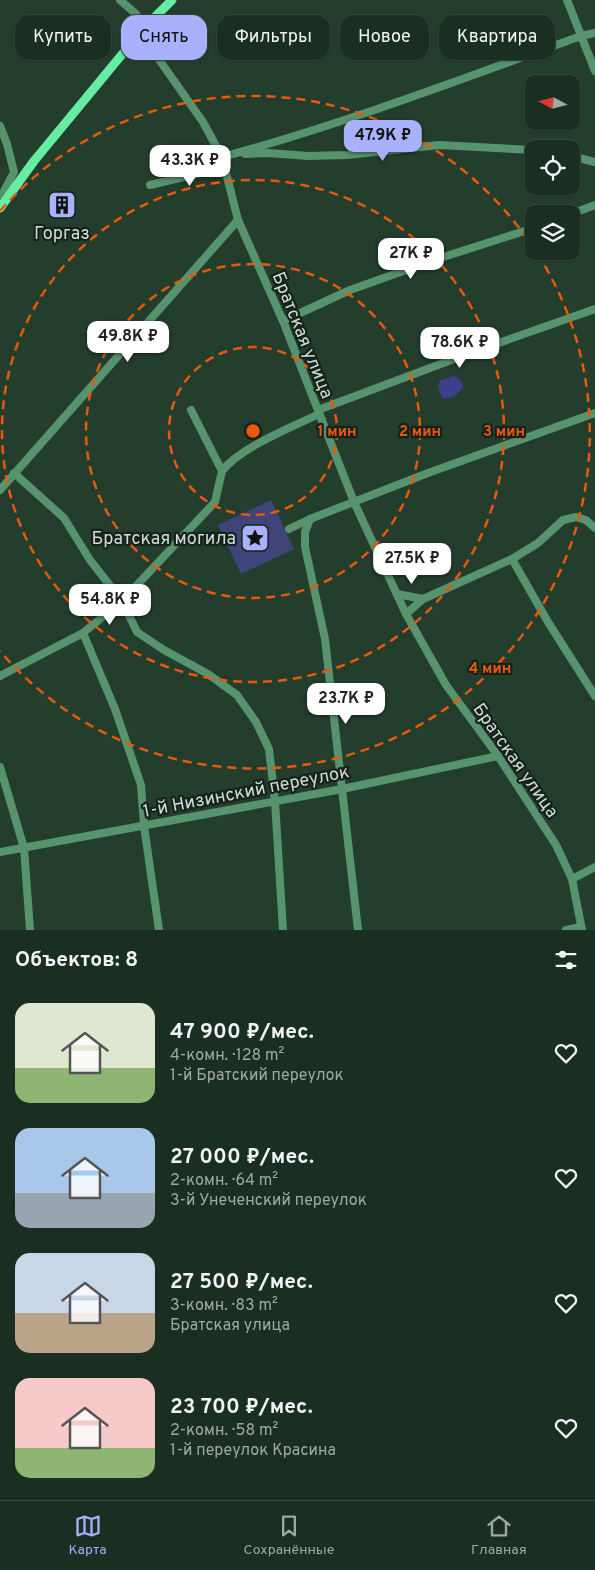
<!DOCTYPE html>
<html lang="ru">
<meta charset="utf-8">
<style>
body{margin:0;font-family:Overpass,sans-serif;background:#24362a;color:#f1f3f6;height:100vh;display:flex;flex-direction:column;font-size:19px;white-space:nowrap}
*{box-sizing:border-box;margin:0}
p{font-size:16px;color:#a0a8a5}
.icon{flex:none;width:28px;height:28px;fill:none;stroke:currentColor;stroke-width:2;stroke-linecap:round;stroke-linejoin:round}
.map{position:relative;height:930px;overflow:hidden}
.panel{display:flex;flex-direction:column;background:#1b2e22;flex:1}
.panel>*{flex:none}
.banner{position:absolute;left:15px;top:15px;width:565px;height:45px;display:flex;gap:10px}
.needle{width:32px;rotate:277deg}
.controls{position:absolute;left:525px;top:75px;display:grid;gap:10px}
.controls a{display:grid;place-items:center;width:55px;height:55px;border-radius:10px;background:#1b2e22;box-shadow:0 1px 4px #0004,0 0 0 1px #394a40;font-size:25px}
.price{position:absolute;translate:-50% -42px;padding:0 11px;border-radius:10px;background:#fff;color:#222;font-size:16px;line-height:32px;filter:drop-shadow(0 1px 2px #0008)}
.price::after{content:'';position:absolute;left:50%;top:30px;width:15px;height:11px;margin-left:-8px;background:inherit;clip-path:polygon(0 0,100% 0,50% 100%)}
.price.active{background:#a9b0fc;color:#111}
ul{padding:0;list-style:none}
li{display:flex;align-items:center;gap:15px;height:125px;padding:0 15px}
li span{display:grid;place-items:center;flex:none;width:140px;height:100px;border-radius:15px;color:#555}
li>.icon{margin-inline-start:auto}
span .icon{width:60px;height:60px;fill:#fffc;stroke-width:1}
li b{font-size:21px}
h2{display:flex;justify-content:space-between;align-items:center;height:60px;padding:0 15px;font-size:21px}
.tag{padding:0 18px;border-radius:15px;background:#1b2e22;box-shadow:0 1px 4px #0004,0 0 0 1px #394a40;font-size:18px;line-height:45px}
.tag.active{background:#a9b0fc;color:#111}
.tabs{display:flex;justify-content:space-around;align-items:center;height:70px;border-top:1px solid #394a40;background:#1b2e22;font-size:14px;color:#a0a8a5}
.tabs a{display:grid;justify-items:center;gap:2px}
.tabs .active{color:#a9b0fc}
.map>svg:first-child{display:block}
</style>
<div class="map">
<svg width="595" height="930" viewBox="0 0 595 930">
<rect width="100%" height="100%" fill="#243e2e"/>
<path fill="#41447a" d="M271,500l23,49 -53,25 -23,-49z"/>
<path fill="#3f3e8d" d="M453,376c6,2 10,5 10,12 -5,5 -13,13 -21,10l-4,-11 2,-7h3z"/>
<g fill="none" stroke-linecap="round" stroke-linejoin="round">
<g stroke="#57936e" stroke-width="8">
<path d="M120,0l16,14 17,37 50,71 19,35 16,63 45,101 71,181 52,112 40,71 52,71 58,89 16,34 10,51"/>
<path d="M567,0l28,71"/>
<path d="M0,126l7,18 7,28 -12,23 5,4"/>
<path d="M245,154l23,-1 40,3 39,-1 92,-10 95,5"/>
<path d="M571,156l24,6"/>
<path d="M222,157c122,-33 240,-78 359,-121l14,-3"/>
<path d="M150,185l75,-18"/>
<path d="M571,214l24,-9"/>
<path d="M283,321l67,-31 87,-31 97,-31"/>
<path d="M318,410l152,-57 125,-44"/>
<path d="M222,471c19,-24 68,-43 97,-57"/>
<path d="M14,473l50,45 26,42 32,41 15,31 27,18 44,24 29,21 19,27 13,27 6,52 8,129"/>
<path d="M0,490l238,-270"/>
<path d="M310,519l-5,13v15l20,92 33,291"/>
<path d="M289,529l21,-10 118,-46 167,-60"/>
<path d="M512,559l36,63 47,74"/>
<path d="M397,594l26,5"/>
<path d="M406,614l17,-15 89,-40 26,-16 25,-23 13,-3 10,3 9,8"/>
<path d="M83,633l32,76 26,76 3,41 15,104"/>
<path d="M0,676l83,-43 39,-32 93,-99 7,-31 -31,-61"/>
<path d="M0,767l24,81 6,82"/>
<path d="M0,852l342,-63 156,-33"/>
<path d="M572,879l23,-12"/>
<path d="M566,930l15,-3"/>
</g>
<path stroke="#67eda3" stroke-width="9" d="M0,208l34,-47 109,-132 29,-29"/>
</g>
<g fill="none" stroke="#e8590c" stroke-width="2.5" stroke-dasharray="9 6">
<circle cx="253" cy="431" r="84"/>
<circle cx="253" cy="431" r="167"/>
<circle cx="253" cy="431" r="251"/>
<path d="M0 211A335 335 0 0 1 532 246M537 253A335 335 0 0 1 0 651"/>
</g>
<defs>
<symbol id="building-square" viewBox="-11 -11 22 22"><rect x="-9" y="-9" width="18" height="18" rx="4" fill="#a9b0fc" stroke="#16221a"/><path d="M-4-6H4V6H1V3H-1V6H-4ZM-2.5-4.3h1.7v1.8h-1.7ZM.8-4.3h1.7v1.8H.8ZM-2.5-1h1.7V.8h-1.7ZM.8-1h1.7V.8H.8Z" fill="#111"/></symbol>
<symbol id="sight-square" viewBox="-11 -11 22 22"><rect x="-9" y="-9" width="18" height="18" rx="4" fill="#a9b0fc" stroke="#16221a"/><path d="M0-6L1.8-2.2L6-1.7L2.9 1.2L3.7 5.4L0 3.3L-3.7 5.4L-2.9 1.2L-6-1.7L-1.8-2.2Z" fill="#111"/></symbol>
</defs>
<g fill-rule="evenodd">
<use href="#building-square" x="46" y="189" width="32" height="32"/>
<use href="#sight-square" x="239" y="522" width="32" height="32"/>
</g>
<g text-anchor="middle" stroke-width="4.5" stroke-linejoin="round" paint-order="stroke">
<g font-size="18" fill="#cfded4" stroke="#16221a">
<text x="62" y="239">Горгаз</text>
<text x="236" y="544" text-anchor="end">Братская могила</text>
</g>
<g font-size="18" fill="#cfded4" stroke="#16221a">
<text transform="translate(303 335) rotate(68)" y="6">Братская улица</text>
<text transform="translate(516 760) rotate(55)" y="6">Братская улица</text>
<text transform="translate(246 791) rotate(-11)" y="6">1-й Низинский переулок</text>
</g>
</g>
<circle cx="253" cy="431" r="8" fill="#e8590c" stroke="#16221a" stroke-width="2.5"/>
<g font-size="15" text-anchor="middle" font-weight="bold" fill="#e8590c" stroke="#16221a" stroke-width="4.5" stroke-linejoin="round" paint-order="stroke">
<text x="337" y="436">1 мин</text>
<text x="420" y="436">2 мин</text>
<text x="504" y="436">3 мин</text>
<text x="490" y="673">4 мин</text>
</g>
</svg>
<div class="controls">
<a><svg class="needle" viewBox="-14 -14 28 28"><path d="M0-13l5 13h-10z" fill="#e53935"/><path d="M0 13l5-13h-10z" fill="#a0a8a5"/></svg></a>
<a><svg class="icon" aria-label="locate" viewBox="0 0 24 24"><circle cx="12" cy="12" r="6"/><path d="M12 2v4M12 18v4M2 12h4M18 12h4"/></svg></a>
<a><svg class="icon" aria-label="layers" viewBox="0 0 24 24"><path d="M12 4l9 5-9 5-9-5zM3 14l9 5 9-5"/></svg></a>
</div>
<b class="price active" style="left:383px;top:162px">47.9K ₽</b>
<b class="price" style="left:190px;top:187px">43.3K ₽</b>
<b class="price" style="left:411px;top:280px">27K ₽</b>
<b class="price" style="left:128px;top:363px">49.8K ₽</b>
<b class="price" style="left:460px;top:369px">78.6K ₽</b>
<b class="price" style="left:412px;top:585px">27.5K ₽</b>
<b class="price" style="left:110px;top:626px">54.8K ₽</b>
<b class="price" style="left:346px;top:725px">23.7K ₽</b>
<div class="banner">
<a class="tag">Купить</a>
<a class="tag active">Снять</a>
<a class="tag">Фильтры</a>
<a class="tag">Новое</a>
<a class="tag">Квартира</a>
</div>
</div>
<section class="panel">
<h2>Объектов: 8<svg class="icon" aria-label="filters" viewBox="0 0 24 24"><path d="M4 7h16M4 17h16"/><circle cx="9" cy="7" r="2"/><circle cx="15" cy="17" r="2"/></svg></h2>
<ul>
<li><span style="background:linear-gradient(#dfe7d0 65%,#8fb573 0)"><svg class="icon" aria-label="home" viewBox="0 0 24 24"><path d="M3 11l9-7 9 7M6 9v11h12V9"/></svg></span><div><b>47 900 ₽/мес.</b><p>4-комн. · 128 m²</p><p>1-й Братский переулок</p></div><svg class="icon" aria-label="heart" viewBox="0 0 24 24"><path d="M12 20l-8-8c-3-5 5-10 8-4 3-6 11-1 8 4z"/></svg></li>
<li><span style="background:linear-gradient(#a9c7e8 65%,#9aa5b1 0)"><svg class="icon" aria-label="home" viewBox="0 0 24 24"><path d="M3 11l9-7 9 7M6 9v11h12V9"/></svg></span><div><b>27 000 ₽/мес.</b><p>2-комн. · 64 m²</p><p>3-й Унеченский переулок</p></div><svg class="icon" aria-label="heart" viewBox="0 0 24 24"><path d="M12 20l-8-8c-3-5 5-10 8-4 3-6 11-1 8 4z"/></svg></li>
<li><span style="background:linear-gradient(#c9d6e8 60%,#b9a48a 0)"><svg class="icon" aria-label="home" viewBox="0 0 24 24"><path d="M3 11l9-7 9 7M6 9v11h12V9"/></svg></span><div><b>27 500 ₽/мес.</b><p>3-комн. · 83 m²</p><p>Братская улица</p></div><svg class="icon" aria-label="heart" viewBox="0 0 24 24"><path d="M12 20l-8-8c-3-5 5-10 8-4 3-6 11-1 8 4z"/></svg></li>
<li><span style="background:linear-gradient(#f6c9c9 70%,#8fb573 0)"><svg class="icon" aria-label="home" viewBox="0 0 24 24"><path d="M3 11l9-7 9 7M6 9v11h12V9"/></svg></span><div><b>23 700 ₽/мес.</b><p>2-комн. · 58 m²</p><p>1-й переулок Красина</p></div><svg class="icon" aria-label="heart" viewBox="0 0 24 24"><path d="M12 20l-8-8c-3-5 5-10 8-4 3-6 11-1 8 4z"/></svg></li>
</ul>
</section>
<nav class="tabs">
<a class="active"><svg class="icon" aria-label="map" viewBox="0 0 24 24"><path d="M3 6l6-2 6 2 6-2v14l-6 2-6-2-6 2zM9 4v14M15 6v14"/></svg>Карта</a>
<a><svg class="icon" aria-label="saved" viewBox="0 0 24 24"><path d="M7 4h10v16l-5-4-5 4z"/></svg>Сохранённые</a>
<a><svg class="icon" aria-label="home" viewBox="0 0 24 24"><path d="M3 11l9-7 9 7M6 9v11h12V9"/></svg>Главная</a>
</nav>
